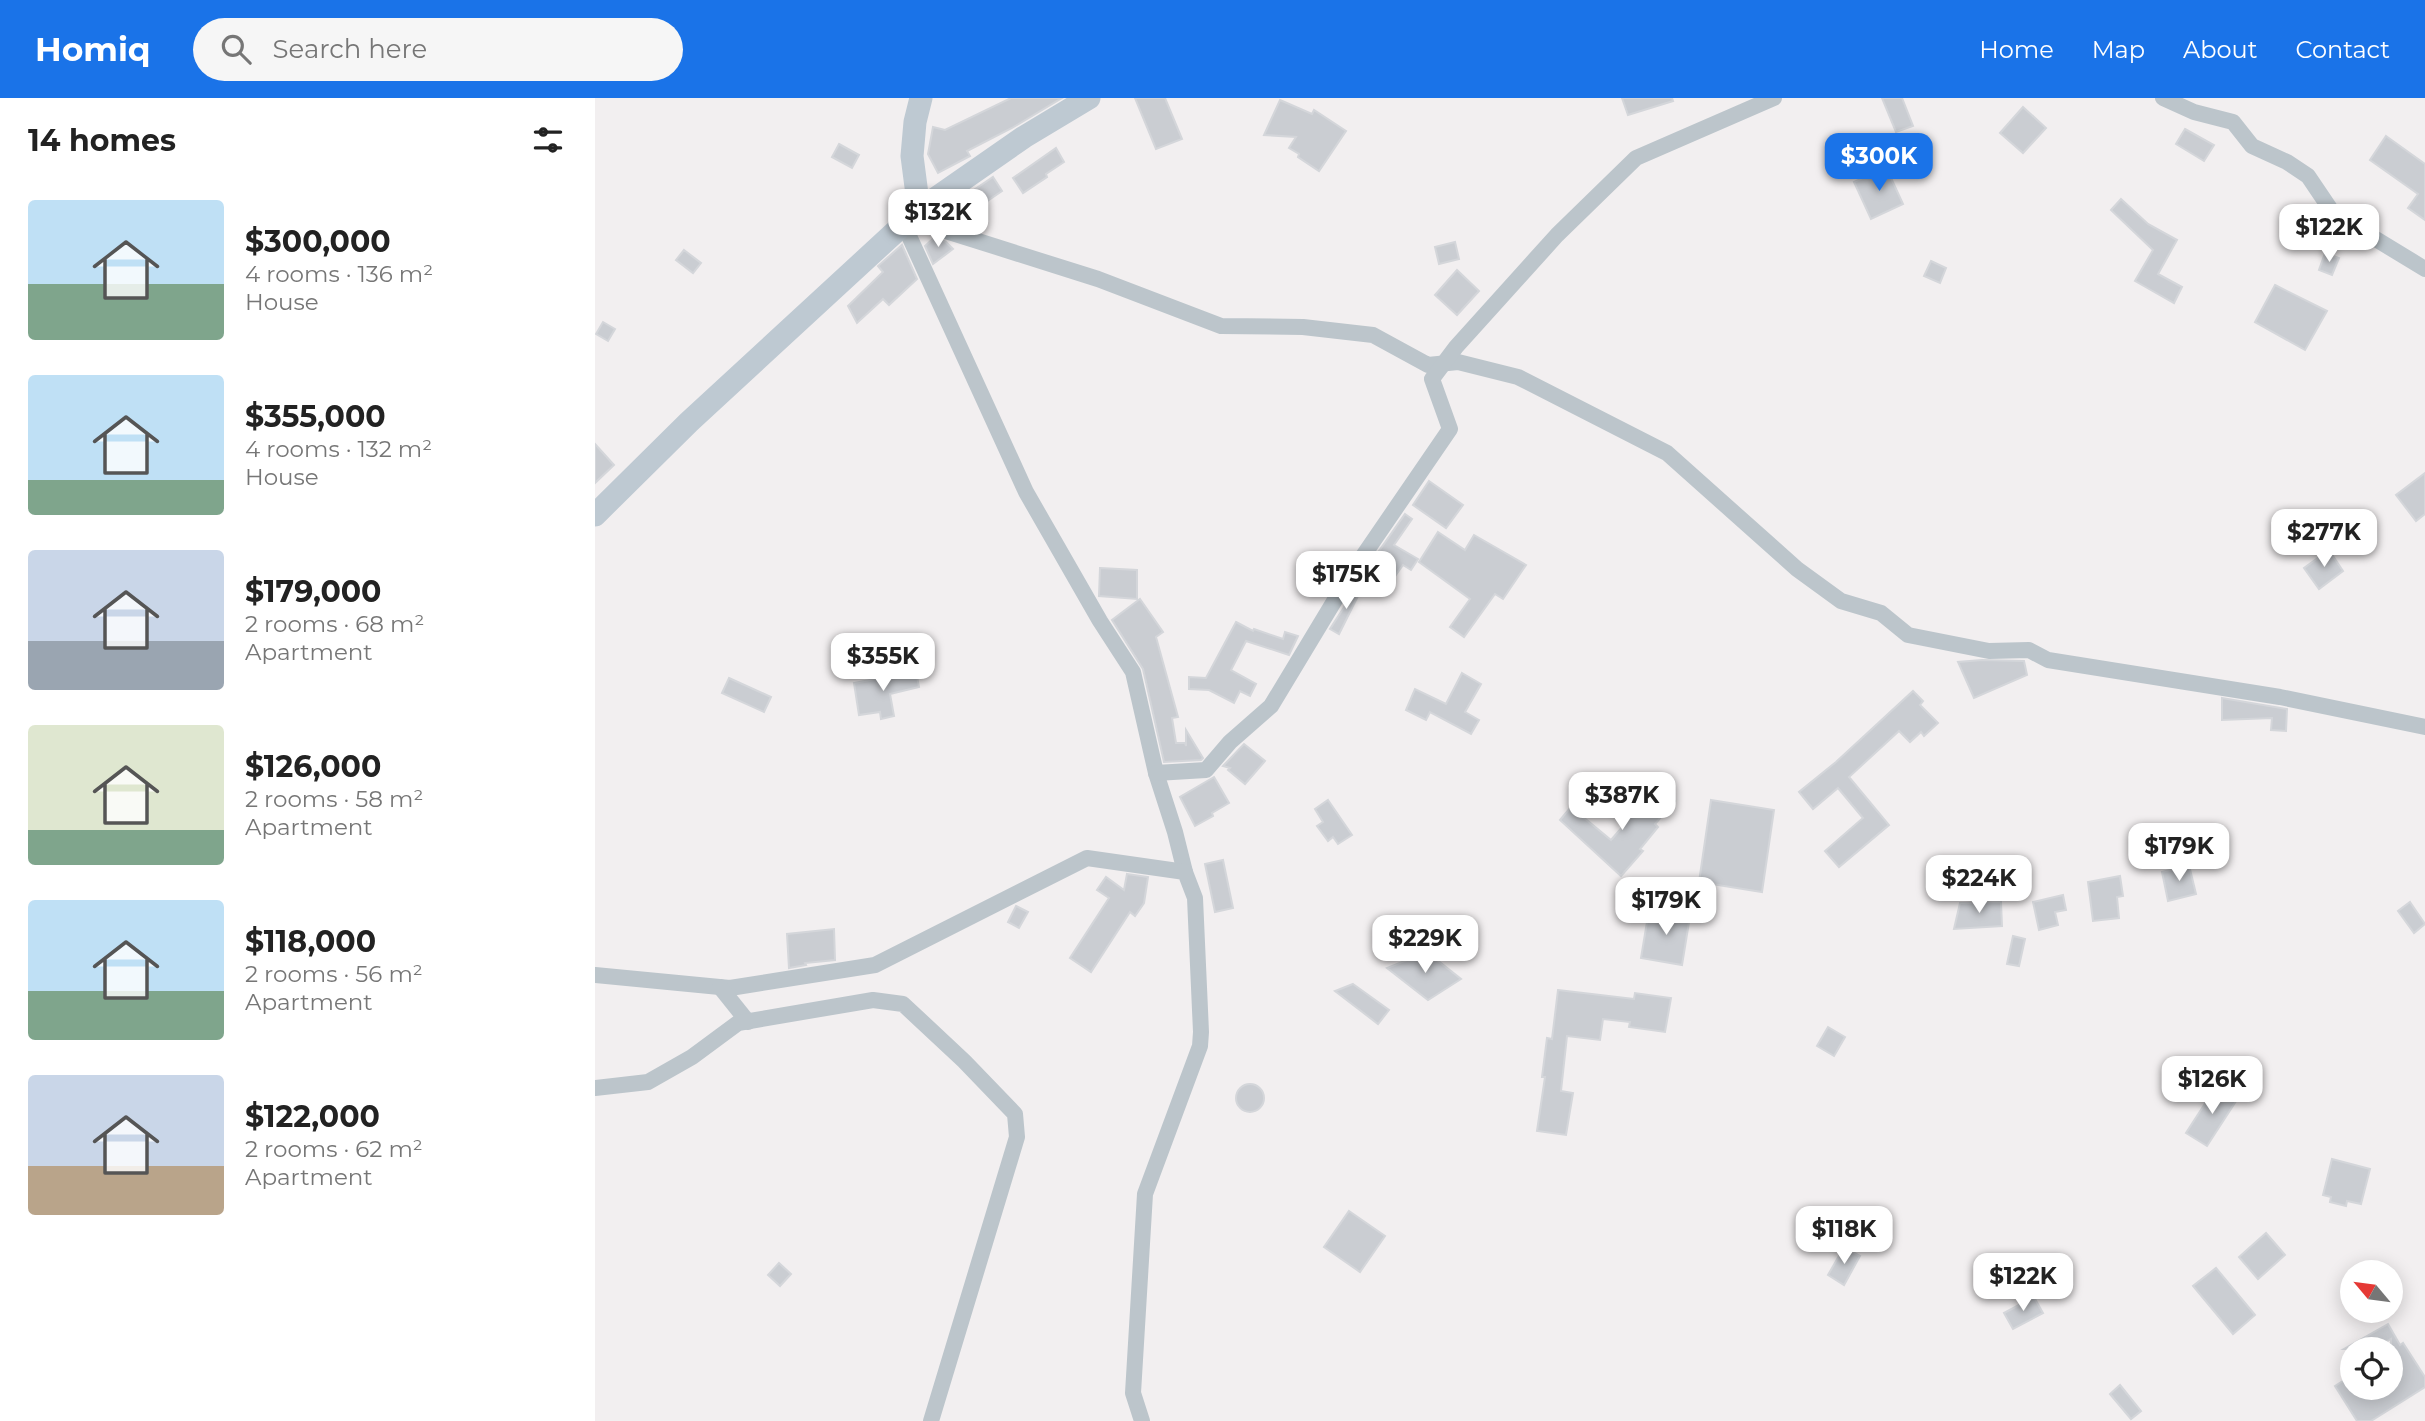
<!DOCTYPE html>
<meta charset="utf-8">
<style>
body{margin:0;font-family:Montserrat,sans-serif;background:#f6f6f6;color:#222;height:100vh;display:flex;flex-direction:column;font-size:26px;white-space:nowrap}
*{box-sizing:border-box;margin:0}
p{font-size:23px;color:#767676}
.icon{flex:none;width:38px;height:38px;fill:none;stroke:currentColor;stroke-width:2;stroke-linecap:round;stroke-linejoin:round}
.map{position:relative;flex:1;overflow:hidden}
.panel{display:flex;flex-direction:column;background:#fff;width:595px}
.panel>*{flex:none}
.needle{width:46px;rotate:299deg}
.controls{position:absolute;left:1745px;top:1162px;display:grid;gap:14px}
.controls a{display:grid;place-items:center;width:63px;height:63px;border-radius:50%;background:#fff;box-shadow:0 4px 18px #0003;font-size:35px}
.price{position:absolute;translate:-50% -60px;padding:0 16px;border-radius:14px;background:#fff;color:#222;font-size:23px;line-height:46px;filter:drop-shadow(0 2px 4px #0008)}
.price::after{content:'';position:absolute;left:50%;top:42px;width:21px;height:16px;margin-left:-10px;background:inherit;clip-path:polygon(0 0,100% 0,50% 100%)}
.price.on{background:#1a73e8;color:#fff}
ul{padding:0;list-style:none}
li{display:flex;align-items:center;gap:21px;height:175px;padding:0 28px}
li span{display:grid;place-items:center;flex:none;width:196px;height:140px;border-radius:7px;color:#555}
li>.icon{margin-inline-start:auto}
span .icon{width:84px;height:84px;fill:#fffc;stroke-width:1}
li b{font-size:30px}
h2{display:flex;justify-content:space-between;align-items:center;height:84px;padding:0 28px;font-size:30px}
header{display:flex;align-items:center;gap:42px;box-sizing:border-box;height:98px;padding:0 35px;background:#1a73e8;color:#fff}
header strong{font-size:33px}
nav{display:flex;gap:38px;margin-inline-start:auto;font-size:24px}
.search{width:490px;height:63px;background:#f6f6f6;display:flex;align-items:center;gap:18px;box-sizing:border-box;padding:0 24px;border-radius:38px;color:#767676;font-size:26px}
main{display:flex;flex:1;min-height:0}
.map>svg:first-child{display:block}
</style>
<header>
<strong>Homiq</strong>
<div class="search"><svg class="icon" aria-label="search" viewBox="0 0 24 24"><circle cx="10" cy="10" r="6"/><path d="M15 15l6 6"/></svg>Search here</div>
<nav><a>Home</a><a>Map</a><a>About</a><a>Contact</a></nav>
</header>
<main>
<section class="panel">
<h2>14 homes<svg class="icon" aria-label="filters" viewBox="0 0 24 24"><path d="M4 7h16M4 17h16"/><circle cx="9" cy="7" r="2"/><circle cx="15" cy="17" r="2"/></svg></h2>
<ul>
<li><span style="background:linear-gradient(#bfe0f5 60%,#7fa58c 0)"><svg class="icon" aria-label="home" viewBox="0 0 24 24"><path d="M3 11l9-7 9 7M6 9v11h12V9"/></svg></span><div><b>$300,000</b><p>4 rooms · 136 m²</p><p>House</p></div></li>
<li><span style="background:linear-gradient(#bfe0f5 75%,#7fa58c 0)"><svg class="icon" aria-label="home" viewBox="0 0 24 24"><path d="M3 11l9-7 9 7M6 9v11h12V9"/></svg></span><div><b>$355,000</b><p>4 rooms · 132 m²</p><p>House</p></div></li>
<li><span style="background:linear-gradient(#c9d6e8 65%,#9aa5b1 0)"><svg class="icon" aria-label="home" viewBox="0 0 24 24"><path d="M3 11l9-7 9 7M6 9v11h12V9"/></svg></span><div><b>$179,000</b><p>2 rooms · 68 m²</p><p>Apartment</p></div></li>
<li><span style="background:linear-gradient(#dfe7d0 75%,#7fa58c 0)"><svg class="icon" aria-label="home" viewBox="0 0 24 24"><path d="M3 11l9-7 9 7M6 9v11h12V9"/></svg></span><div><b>$126,000</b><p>2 rooms · 58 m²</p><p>Apartment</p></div></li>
<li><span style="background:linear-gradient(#bfe0f5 65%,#7fa58c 0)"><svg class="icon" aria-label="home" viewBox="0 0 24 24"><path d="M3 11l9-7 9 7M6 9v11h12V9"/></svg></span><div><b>$118,000</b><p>2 rooms · 56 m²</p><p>Apartment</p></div></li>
<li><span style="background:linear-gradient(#c9d6e8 65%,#b9a48a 0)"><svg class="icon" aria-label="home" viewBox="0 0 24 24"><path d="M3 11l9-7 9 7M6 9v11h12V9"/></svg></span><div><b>$122,000</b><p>2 rooms · 62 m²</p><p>Apartment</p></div></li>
</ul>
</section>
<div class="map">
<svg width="1830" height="1323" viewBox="0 0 1830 1323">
<rect width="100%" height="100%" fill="#f2eff0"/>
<g fill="#cacdd2" stroke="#d4d6da" stroke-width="2">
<path d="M416,0h51l-50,30 -45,23 3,5 -32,17 -10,-19 5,-27 12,3z"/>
<path d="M540,0h30l17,41 -26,10z"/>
<path d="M1027,0h50l1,3 -45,14z"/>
<path d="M1287,0h20l11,28 -17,6z"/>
<path d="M685,2l32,14 2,-4 32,21 -27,40 -21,-14 1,-3 -10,-6 7,-11 -32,-2z"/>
<path d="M1428,9l23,21 -23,25 -23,-20z"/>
<path d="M1590,31l29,16 -10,16 -28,-17z"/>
<path d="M1791,38l39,28v56l-17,-12 10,-14 -48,-34z"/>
<path d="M244,46l20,11 -7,13 -20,-11z"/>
<path d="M461,50l8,14 -18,12 1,3 -24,16 -10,-15z"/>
<path d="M1291,69l17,37 -32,15 -17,-37z"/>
<path d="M398,79l9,14 -47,32 -15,-10z"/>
<path d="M1526,101l27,25 29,16 -19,34 24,13 -8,16 -39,-22 18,-31 -42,-40z"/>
<path d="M341,138l10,6 7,7 -20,15 -8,-18z"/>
<path d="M860,144l4,17 -20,5 -4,-17z"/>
<path d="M307,147l15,34 -28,26 -6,-6 -26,24 -9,-17 35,-34 -5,-6z"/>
<path d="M89,152l17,13 -8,10 -17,-13z"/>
<path d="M1730,155l14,5 -7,17 -13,-5z"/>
<path d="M1336,163l15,7 -6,15 -16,-7z"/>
<path d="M862,172l22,21 -22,24 -22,-20z"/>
<path d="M1680,187l52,26 -22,39 -50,-28z"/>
<path d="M8,224l12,7 -7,12 -12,-7z"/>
<path d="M0,346l19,21 -19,18z"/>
<path d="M1830,375v41l-9,7 -20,-26z"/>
<path d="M834,383l34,24 -17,23 -33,-23z"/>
<path d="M810,416l7,5 -18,26 24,14 -7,11 -8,-5 -20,28 -20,-14 19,-27 -3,-1z"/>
<path d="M843,434l27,18 9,-15 52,30 -23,34 -8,-5 -31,43 -14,-10 20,-28 -51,-37z"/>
<path d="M1734,452l14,21 -24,18 -15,-21z"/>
<path d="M505,470l37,2v29l-38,-3z"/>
<path d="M764,486l4,2 -24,48 -9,-5z"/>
<path d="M545,501l23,33 -7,5 22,80 -6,1 4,25h9l1,3v-16l17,28 -2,2 -37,2 -21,-93 -31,-49z"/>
<path d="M641,524l17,9 1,-2 29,10 2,-7 13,4 -9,19 -43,-14 -15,29 25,14 -6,12 -10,-5 -6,12 -25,-13 -20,-1v-12l17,1z"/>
<path d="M1387,562l42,1 3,14 -53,23 -16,-36z"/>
<path d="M321,573l3,16 -29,7 4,22 -13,3 -1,-7 -21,3 -5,-32z"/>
<path d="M867,575l19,11 -16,28 14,8 -8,14 -41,-22 -4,8 -20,-10 9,-21 31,15z"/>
<path d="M134,580l42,19 -7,15 -42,-19z"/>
<path d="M1318,593l10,10 -3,4 18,18 -14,13 -3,-4 -11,10 -11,-11 -50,46 40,48 -50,42 -14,-16 38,-33 -25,-30 -25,21 -14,-17 37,-30z"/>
<path d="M1627,600l65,11 -1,22 -15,-1 1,-12 -50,2z"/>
<path d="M649,646l21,17 -20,23 -17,-14 2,-2 -7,-2z"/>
<path d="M619,679l15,26 -17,10 1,3 -18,10 -15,-29z"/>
<path d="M1063,688l17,15 -20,23 3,3 -18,22 3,2 -22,25 -61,-56 11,-13 40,33z"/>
<path d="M733,702l24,35 -14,9 -5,-7 -5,4 -11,-15 6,-4 -8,-13z"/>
<path d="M1116,702l63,10 -12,82 -63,-10z"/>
<path d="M628,762l10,48 -18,4 -10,-48z"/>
<path d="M1594,767l7,29 -28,7 -6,-29z"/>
<path d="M532,776l21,3 -4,26 -9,13 -5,-4 -39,60 -21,-14 39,-60 -12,-8 9,-13 18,13z"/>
<path d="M1525,778l3,20 -6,1 2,21 -26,3 -5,-39z"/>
<path d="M1468,797l3,15 -11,2 3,13 -19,5 -6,-28z"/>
<path d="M1406,804l1,24 -48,3 6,-26z"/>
<path d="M1815,804l15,22 -11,9 -16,-22z"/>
<path d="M421,808l12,6 -9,16 -11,-6z"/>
<path d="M1054,812l41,6 -8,49 -41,-7z"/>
<path d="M239,831l1,31 -30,3 1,2 -17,3 -2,-34z"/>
<path d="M1418,838l12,3 -6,27 -12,-2z"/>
<path d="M832,854l34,27 -33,21 -41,-32z"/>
<path d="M758,886l36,26 -11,14 -43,-33z"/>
<path d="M963,892l76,9 1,-6 36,5 -6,34 -36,-5 1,-5 -27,-3 -3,21 -33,-4 -6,55 12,2 -7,42 -29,-4 8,-54h-3l5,-39 5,1z"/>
<path d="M1233,929l17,10 -11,19 -17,-10z"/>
<circle cx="655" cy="1000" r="14"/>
<path d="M1622,987l21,13 -31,48 -21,-13z"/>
<path d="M1737,1061l38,10 -9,35 -14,-3 -1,5 -16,-4 1,-5 -8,-2z"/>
<path d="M754,1113l36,25 -25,36 -36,-25z"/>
<path d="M1671,1135l19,22 -27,24 -19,-22z"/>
<path d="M1249,1149l16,9 -16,29 -16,-10z"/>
<path d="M184,1165l12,11 -11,12 -12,-11z"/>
<path d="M1621,1170l39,47 -22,19 -40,-48z"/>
<path d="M1439,1199l9,16 -30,16 -9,-16z"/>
<path d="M1793,1226l12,21 3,-2 22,34v10l-54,34h-14l-22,-35 17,-11v13h39v-49l-18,10h-29z"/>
<path d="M1525,1287l21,26 -10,8 -21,-25z"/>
</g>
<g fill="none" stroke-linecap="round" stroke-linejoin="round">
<g stroke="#bcc5cb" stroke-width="16">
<path d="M1568,0l31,14 39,10 19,24 35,16 21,14 25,37 92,56"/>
<path d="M324,112l27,21 152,48 123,47 82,1 70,8 55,30 30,-3 60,15 149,76 130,116 44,32 40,12 27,22 81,16 40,-1 19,10 232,37 145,30"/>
<path d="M309,127l122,267 74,129 33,51 23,101 19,59 10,40"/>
<path d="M561,675l50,-3 24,-28 41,-36 79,-131 100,-146 -18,-50 24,-32 101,-112 79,-77 138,-60"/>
<path d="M0,877l135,13 145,-23 212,-107 98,14 10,26 6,134 -1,14 -55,148 -12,199 9,28"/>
<path d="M125,889l28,35"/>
<path d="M0,990l53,-6 44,-25 46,-34 135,-23 30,4 61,57 51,53 2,23 -86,284"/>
</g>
<g stroke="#bec9d2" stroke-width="23">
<path d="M324,112l-7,-54 3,-34 6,-24"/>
<path d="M0,417l94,-93 230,-212 105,-73 65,-39"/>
</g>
</g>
</svg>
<div class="controls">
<a><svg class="needle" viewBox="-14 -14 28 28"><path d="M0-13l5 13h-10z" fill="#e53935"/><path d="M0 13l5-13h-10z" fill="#767676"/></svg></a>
<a><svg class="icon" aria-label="locate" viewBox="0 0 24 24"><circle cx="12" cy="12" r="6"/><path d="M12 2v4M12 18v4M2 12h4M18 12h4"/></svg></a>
</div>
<b class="price on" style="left:1284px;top:95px">$300K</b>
<b class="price" style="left:343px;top:151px">$132K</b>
<b class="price" style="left:1734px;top:166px">$122K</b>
<b class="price" style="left:1729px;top:471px">$277K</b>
<b class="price" style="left:751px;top:513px">$175K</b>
<b class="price" style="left:288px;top:595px">$355K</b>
<b class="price" style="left:1027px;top:734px">$387K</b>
<b class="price" style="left:1584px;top:785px">$179K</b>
<b class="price" style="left:1384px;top:817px">$224K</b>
<b class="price" style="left:1071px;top:839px">$179K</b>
<b class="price" style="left:830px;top:877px">$229K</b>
<b class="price" style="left:1617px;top:1018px">$126K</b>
<b class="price" style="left:1249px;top:1168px">$118K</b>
<b class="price" style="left:1428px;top:1215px">$122K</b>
</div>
</main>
